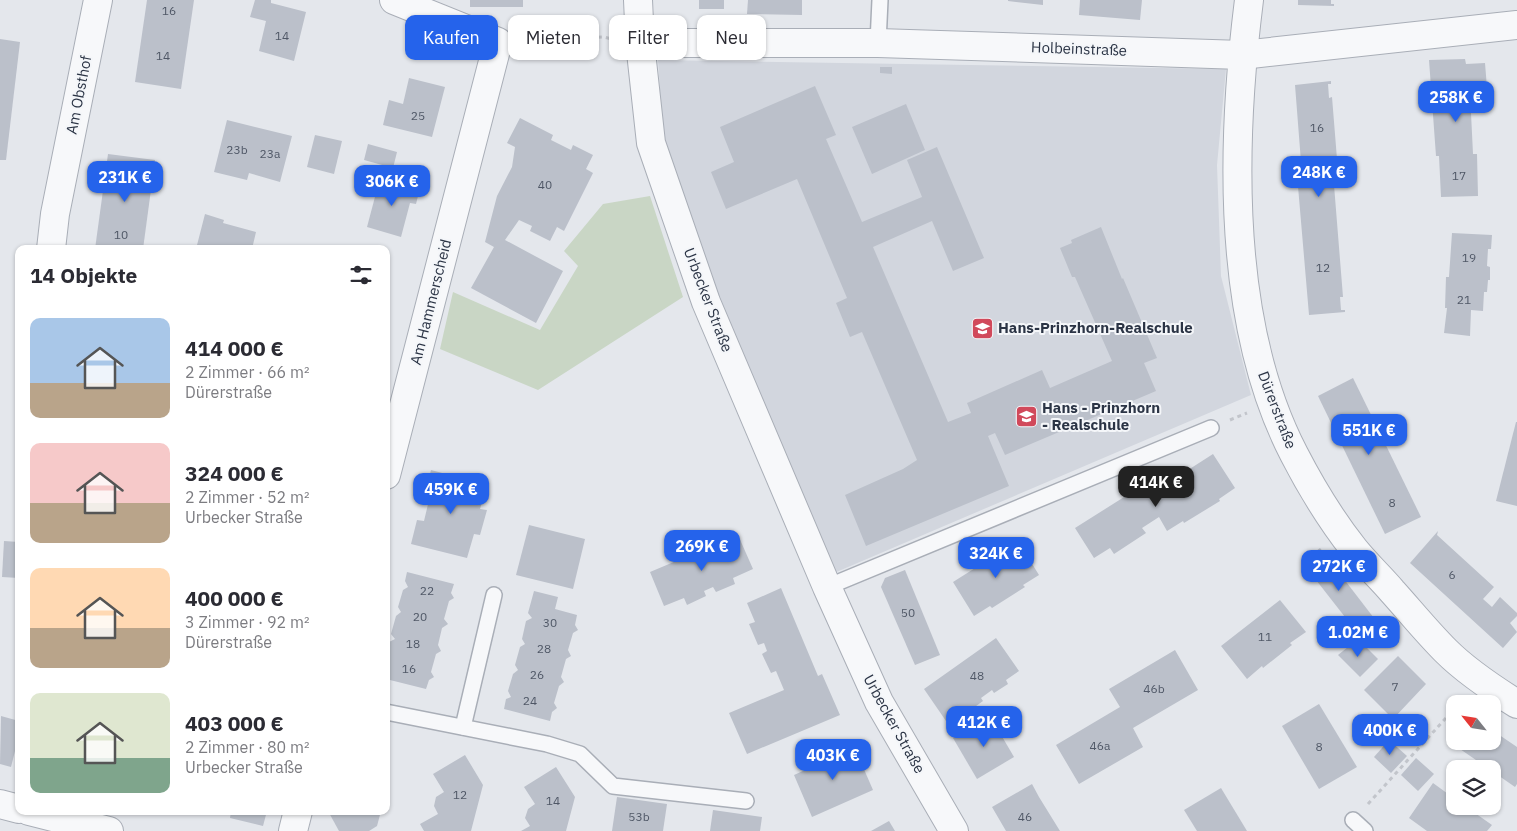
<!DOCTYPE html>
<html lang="de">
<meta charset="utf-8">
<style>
body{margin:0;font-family:"IBM Plex Sans",sans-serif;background:#f2f2f3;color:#2b2b33;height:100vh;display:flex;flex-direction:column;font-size:19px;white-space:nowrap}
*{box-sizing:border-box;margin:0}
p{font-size:16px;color:#7c7c81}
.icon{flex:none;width:28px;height:28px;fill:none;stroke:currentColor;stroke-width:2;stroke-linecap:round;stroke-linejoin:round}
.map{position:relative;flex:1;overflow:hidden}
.sheet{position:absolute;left:15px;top:245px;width:375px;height:570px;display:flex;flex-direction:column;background:#fff;border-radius:10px;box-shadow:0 1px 4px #0004}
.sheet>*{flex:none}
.top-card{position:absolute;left:405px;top:15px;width:475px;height:45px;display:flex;gap:10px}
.needle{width:32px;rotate:300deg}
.controls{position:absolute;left:1446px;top:695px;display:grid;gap:10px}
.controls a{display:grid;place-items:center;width:55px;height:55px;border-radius:10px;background:#fff;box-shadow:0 1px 4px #0004;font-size:25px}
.price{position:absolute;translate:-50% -42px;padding:0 11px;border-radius:10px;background:#2563eb;color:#fff;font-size:16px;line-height:32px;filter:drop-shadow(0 1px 2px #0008)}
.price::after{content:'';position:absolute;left:50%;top:30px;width:15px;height:11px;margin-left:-8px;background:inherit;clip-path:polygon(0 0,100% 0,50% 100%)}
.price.on{background:#222;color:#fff}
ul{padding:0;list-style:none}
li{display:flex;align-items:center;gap:15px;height:125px;padding:0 15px}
li span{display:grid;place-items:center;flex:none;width:140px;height:100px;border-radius:10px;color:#555}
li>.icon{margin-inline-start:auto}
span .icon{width:60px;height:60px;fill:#fffc;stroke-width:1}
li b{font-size:21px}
h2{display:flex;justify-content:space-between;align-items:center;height:60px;padding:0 15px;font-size:21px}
.tag{padding:0 18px;border-radius:10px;background:#fff;box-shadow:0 1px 4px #0004;font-size:18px;line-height:45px}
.tag.on{background:#2563eb;color:#fff}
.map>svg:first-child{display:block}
</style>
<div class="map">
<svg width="1517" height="831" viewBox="0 0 1517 831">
<rect width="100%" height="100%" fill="#e4e7ec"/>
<path fill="#d2d6de" d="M658,60l568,9 -9,96 4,111 30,119 -417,178 -84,-194 -86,-228z"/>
<path fill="#c9d6c5" d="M650,196l33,101 -145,93 -98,-41 13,-57 87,38 38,-64 -14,-15 39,-47z"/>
<g fill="#bbc0ca">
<path d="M147,0h47l-13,89 -46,-7z"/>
<path d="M255,0h16v3l35,9 -12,49 -35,-10 7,-30 -16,-4z"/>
<rect x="470" y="0" width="53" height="7"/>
<rect x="699" y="0" width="25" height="9"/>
<path d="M748,0h54v15l-55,-1z"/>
<path d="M1008,0h35v5l-35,-4z"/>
<path d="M1080,0h62l-2,20 -61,-5z"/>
<path d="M1298,0h33v4h3v2l-36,-1z"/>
<path d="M0,39l20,3 -14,118h-6z"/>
<path d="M1465,59l1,5 19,-1 3,37 -20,2 1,11h2l2,41h4l1,42 -37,1 -2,-41h-3l-7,-96z"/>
<path d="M880,67h12v7l-12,-1z"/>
<path d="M409,78l36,9 -13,50 -49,-12 6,-25 14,4z"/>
<path d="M1331,81v3h-3l1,14 3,-1 5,62 -5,1 11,137h-3l1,13h4v2l-36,3 -13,-152 5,-1 -6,-77z"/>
<path d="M815,86l21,49 -10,4 36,83 60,-25 -15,-37 30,-13 47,111 -31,13 -21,-50 -59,26 75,175 23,-9 -4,-10 75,-33 8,18 62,-27 -37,-84h-3l-12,-29 12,-5 -1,-3 30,-13 21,52 1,-1 34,80 -13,5 12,28 -151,64 -10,-22 -7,3 21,50 -143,60 -21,-51 58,-26 14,-9 -55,-128 -12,5 -14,-34 11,-5 -50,-119 -71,30 -15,-37 23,-10 -14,-35z"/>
<path d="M906,104l19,46 -53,24 -20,-47z"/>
<path d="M520,118l33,17 -2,5 20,10 2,-5 20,10 -7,14 7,4 -29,58 -7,-4 -7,14 -20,-10 2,-5 -13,-6 -14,20 58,31 -27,52 -65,-35 23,-41 -9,-5 12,-46 15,-29 3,-20 -8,-4z"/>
<path d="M227,120l65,16 -12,46 -31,-9 -2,7 -33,-8z"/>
<path d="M315,135l27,6 -8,33 -27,-7z"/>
<path d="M368,144l29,8 -4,16 -29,-8z"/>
<path d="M108,154l47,6 -12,89h-48z"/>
<path d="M380,178l40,10 -4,16 -6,-1 -9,34 -34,-10z"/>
<path d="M205,214l19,6 -1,3 33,9 -4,17h-56z"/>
<path d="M1452,233l40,2 -1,14h-3l-1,17 3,1v13h-2l-1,12h-3l-1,19 -12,-1 -1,26 -26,-3 3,-25h-2l1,-31h3z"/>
<path d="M1353,378l68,139 -36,17 -67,-138z"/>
<path d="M1516,422h1v84l-21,-5z"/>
<path d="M1213,454l22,34 -16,11 1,2 -36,22 -1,-2 -16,10 -8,-14 -17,11 4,5 -32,21 -4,-6 -16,10 -19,-30 65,-41 6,10z"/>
<path d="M431,470l56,15 -7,24 7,1 -7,25 -6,-1 -7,24 -56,-14 6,-24 7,1 6,-25 -5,-2z"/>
<path d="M529,525l56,14 -12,50 -57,-14z"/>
<path d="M1438,531l-1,4 57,52 -11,12 9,8 8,-10 17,16v3l-7,7 7,9 -14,16 -93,-85z"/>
<path d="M738,535l15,34 -20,9 2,6 -19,8 -3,-5 -9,4 2,5 -19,9 -3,-7 -20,8 -14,-34z"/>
<path d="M4,541l15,1v36l-17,-1z"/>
<path d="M1018,541l21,34 -16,10 2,2 -33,21 -2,-2 -16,10 -21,-34z"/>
<path d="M1320,548l57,74 -18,13 -57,-73z"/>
<path d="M905,570l35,85 -25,10 -34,-78 4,-9z"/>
<path d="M407,572l47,12 -3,9 3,5 -5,3 -5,18 4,5 -6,4 -4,17 3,6 -5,3 -5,18 3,5 -5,3 -3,9 -40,-10v-13l2,-1 -2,-3v-7l3,-13 6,-3 -4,-5 5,-18 5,-4 -3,-5 5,-17 5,-3 -3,-6z"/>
<path d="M781,588l37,88 4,-2 18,41 -93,39 -18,-41 55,-23 -8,-19 -5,2 -9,-19 5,-3 -3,-8 -6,2 -9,-21 6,-2 -8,-19z"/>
<path d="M534,591l24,6 -3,12 22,6 -2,10 3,5 -5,3 -5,17 3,6 -5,3 -5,18 3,5 -5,4 -5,17 3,5 -5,4 -2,9 -46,-12 2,-10 5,-2 -3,-6 5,-17 5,-4 -3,-5 5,-18 5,-3 -3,-5 4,-18 6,-3 -4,-5z"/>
<path d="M1280,600l26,32 -16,11 2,2 -29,23 -1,-2 -15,13 -26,-33z"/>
<path d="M996,638l23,33 -13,9 2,4 -14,9 -2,-3 -11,8 2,3 -22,16 -3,-4 -12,8 -22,-32z"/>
<path d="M1358,639l20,20 -18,18 -22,-22z"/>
<path d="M1175,650l23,40 -65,38 10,19 -64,37 -23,-39 64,-38 -11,-18z"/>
<path d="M1398,656l28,28 -33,35 -29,-29z"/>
<path d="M1319,704l38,63 -38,22 -37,-63z"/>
<path d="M1,716l18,5v14l-8,32 -11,-3z"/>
<path d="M990,716l24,41 -37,22 -24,-41z"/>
<path d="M1492,730l25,17v37l-2,3 -23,-16v-2h-3l-29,-20 6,-8h26z"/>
<path d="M1389,740l18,16 -16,17 -17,-16z"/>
<path d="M853,744l20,46 -61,27 -18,-42 20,-9 -2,-4z"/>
<path d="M465,755l18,30 -12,46h-47l-4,-7 18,-10 -4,-8 2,-9 8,-5 -11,-18z"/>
<path d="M1416,758l18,16 -16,17 -17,-16z"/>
<path d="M556,767l19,30 -9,34h-45l9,-5 -5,-8 3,-9 7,-5 -11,-17z"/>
<path d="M1433,783l22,16v7h10l27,19 -5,6h-60l-18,-13z"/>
<path d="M1032,784l7,13 21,34h-54l-14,-24z"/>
<path d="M1221,788l26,43h-50l-13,-21z"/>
<path d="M617,797l50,7 -4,27h-51z"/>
<path d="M713,810l49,7 -2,14h-50z"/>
<path d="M231,811h36l-4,15 -33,-8z"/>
<path d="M328,811h53l-4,15 -8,5h-30z"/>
<path d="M889,821l6,10h-24z"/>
</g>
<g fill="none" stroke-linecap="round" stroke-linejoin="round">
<defs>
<g id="service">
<path d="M878,43l2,-43"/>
<path d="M827,587l384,-159"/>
<path d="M386,712l161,32 33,10 33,32 133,15"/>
<path d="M463,727l31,-132"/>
<path d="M1353,820l12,11"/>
</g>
<g id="minor">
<path d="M638,0l2,43 11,100 55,159 121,285 52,115 75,129"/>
<path d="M1249,0c-18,143 -23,323 45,454 17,33 37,66 60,95 12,15 26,28 38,42 18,20 35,41 54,60 20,20 47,38 71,53"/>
<path d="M640,43h238l364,12 275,-30"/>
<path d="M51,249l4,-35 43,-214"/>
<path d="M386,475l112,-433 -104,-42"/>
<path d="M0,804l19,5"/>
<path d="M29,811l80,20"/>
<path d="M293,831l5,-20"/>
</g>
</defs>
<use href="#service" stroke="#a9aeb7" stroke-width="18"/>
<use href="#minor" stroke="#a9aeb7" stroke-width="30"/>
<g stroke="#c2c5cb" stroke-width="3" stroke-dasharray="4 4" stroke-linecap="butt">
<path d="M526,41l78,-4 8,2"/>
<path d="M1230,420l17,-7"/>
<path d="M1368,804l87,-96"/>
</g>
<use href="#service" stroke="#f7f8fa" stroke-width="15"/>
<use href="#minor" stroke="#f7f8fa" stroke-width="28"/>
</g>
<defs>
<symbol id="school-square" viewBox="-11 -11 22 22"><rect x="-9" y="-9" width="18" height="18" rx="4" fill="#d1495b" stroke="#f4f6f9"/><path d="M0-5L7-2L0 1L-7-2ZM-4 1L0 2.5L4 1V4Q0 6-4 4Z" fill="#fff"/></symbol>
</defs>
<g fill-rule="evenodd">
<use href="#school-square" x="970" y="316" width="25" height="25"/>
<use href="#school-square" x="1014" y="404" width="25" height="25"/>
</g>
<g text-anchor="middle" stroke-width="4" stroke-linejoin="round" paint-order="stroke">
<g font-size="12" fill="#4f5766">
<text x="169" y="15">16</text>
<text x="282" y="40">14</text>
<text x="163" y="60">14</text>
<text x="418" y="120">25</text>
<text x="1317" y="132">16</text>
<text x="237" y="154">23b</text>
<text x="270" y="158">23a</text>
<text x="1459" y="180">17</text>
<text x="545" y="189">40</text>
<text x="121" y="239">10</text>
<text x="1469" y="262">19</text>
<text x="1323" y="272">12</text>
<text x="1464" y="304">21</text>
<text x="1392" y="507">8</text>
<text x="1452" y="579">6</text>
<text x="427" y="595">22</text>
<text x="908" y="617">50</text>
<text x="420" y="621">20</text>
<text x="550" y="627">30</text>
<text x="1265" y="641">11</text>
<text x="413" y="648">18</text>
<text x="544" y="653">28</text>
<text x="409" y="673">16</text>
<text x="537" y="679">26</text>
<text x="977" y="680">48</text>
<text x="1395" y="691">7</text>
<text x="1154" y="693">46b</text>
<text x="530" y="705">24</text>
<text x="1100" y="750">46a</text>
<text x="1319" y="751">8</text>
<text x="460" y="799">12</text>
<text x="553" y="805">14</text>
<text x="639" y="821">53b</text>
<text x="1025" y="821">46</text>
</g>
<g font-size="15" fill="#2b3445" stroke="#f4f6f9">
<text transform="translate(1079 49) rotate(2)" y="5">Holbeinstraße</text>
<text transform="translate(79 95) rotate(-79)" y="5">Am Obsthof</text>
<text transform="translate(708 300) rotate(69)" y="5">Urbecker Straße</text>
<text transform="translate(431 302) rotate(-76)" y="5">Am Hammerscheid</text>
<text transform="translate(1277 410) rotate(69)" y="5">Dürerstraße</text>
<text transform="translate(894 724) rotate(61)" y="5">Urbecker Straße</text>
</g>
<g font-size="15" font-weight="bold" fill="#2b3445" stroke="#f4f6f9" text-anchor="start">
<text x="998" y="333">Hans-Prinzhorn-Realschule</text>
<text x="1042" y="413">Hans - Prinzhorn<tspan x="1042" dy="17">- Realschule</tspan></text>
</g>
</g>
</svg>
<div class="controls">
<a><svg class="needle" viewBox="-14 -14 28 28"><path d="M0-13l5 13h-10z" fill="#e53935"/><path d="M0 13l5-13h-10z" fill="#7c7c81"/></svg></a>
<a><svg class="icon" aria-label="layers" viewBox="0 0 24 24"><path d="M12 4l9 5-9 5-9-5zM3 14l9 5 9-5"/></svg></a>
</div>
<b class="price" style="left:1456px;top:123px">258K €</b>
<b class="price" style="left:1319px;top:198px">248K €</b>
<b class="price" style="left:125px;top:203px">231K €</b>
<b class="price" style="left:392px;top:207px">306K €</b>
<b class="price" style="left:1369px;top:456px">551K €</b>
<b class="price on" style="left:1156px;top:508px">414K €</b>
<b class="price" style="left:451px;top:515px">459K €</b>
<b class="price" style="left:702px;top:572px">269K €</b>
<b class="price" style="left:996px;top:579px">324K €</b>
<b class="price" style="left:1339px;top:592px">272K €</b>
<b class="price" style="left:1358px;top:658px">1.02M €</b>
<b class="price" style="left:984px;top:748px">412K €</b>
<b class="price" style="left:1390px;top:756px">400K €</b>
<b class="price" style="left:833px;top:781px">403K €</b>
<div class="top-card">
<a class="tag on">Kaufen</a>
<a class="tag">Mieten</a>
<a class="tag">Filter</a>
<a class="tag">Neu</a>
</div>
<section class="sheet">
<h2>14 Objekte<svg class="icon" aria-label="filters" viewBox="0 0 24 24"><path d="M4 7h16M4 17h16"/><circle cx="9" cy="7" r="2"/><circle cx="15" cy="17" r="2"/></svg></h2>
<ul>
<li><span style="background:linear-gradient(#a9c7e8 65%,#b9a48a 0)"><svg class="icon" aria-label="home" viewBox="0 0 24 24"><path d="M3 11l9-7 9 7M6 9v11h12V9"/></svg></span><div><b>414 000 €</b><p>2 Zimmer · 66 m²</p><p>Dürerstraße</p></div></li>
<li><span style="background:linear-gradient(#f6c9c9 60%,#b9a48a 0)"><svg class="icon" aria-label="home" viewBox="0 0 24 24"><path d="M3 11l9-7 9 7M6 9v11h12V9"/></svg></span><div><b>324 000 €</b><p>2 Zimmer · 52 m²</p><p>Urbecker Straße</p></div></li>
<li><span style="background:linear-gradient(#ffd9b3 60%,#b9a48a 0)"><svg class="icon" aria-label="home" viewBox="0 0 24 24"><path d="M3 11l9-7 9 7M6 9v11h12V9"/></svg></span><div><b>400 000 €</b><p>3 Zimmer · 92 m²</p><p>Dürerstraße</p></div></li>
<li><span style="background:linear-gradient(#dfe7d0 65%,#7fa58c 0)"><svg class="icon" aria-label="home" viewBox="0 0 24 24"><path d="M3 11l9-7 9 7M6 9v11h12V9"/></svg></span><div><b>403 000 €</b><p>2 Zimmer · 80 m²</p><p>Urbecker Straße</p></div></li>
</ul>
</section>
</div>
